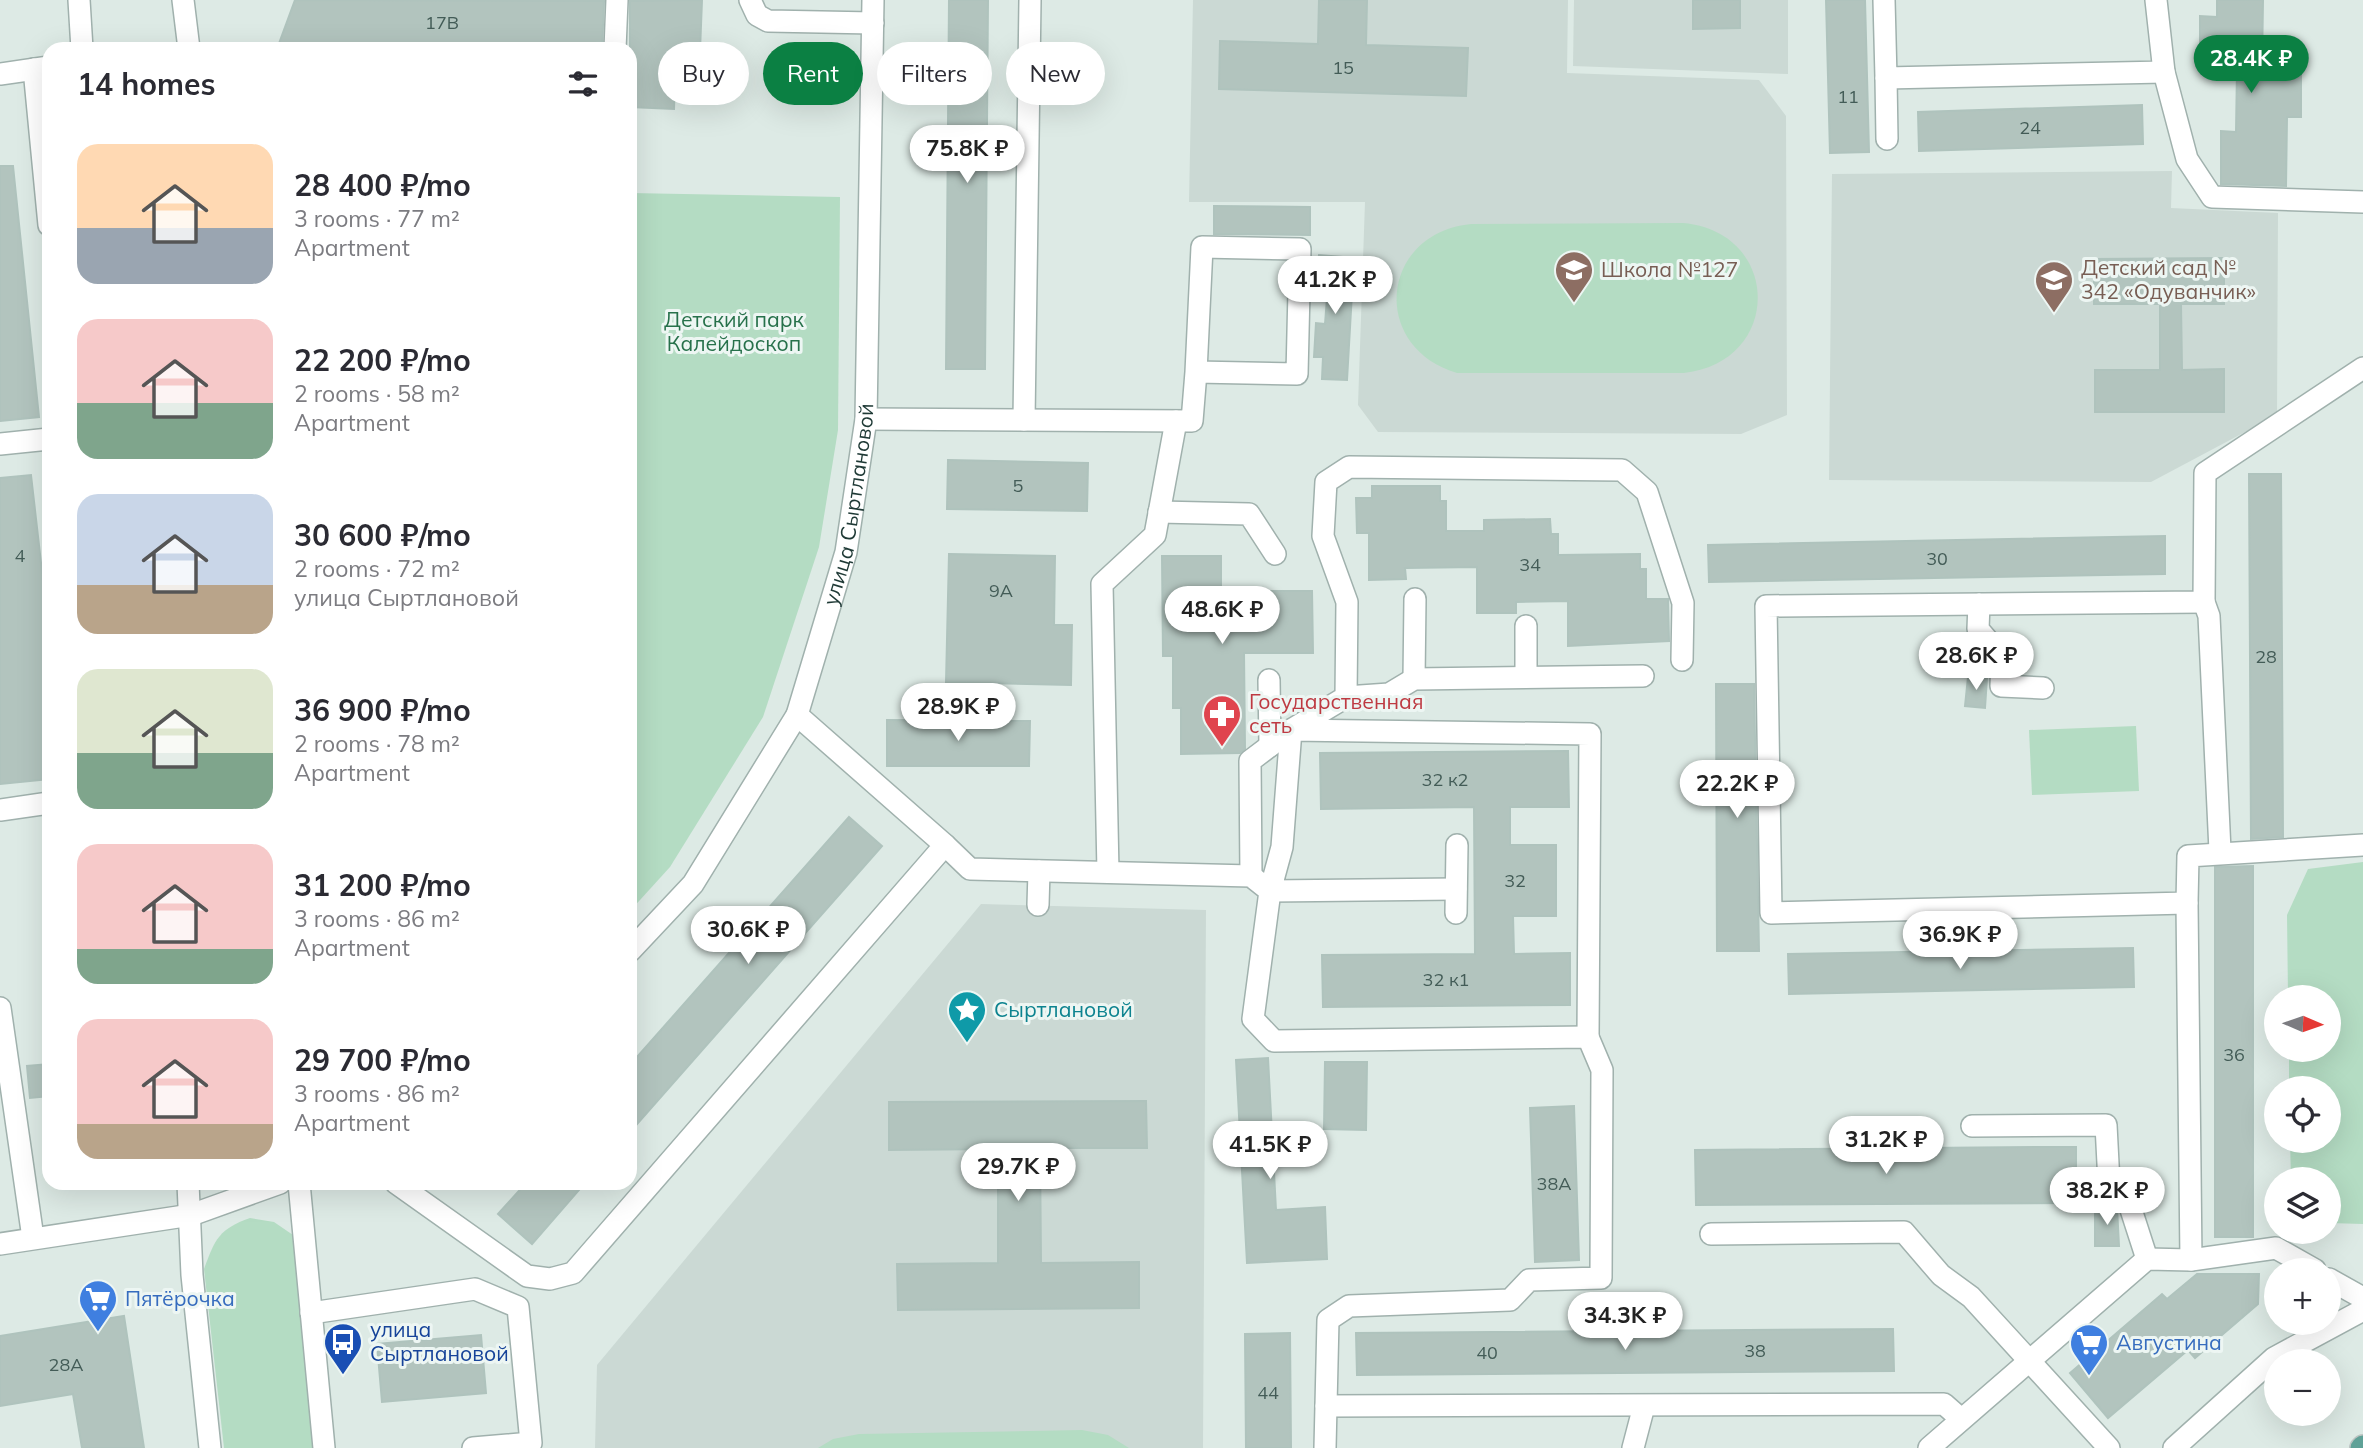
<!DOCTYPE html>
<meta charset="utf-8">
<style>
body{margin:0;font-family:Mulish,sans-serif;background:#f7f7f7;color:#2b2b33;height:100vh;display:flex;flex-direction:column;font-size:26px;white-space:nowrap}
*{box-sizing:border-box;margin:0}
p{font-size:23px;color:#7c7c81}
.icon{flex:none;width:38px;height:38px;fill:none;stroke:currentColor;stroke-width:2;stroke-linecap:round;stroke-linejoin:round}
.map{position:relative;flex:1;overflow:hidden}
.details{position:absolute;left:42px;top:42px;width:595px;height:1148px;display:flex;flex-direction:column;background:#fff;border-radius:21px;box-shadow:0 7px 28px #0002}
.details>*{flex:none}
.guide{position:absolute;left:658px;top:42px;width:665px;height:63px;display:flex;gap:14px}
.needle{width:46px;rotate:92deg}
.controls{position:absolute;left:2264px;top:985px;display:grid;gap:14px}
.controls a{display:grid;place-items:center;width:77px;height:77px;border-radius:50%;background:#fff;box-shadow:0 7px 28px #0002;font-size:35px}
.price{position:absolute;translate:-50% -60px;padding:0 16px;border-radius:24px;background:#fff;color:#222;font-size:23px;line-height:46px;filter:drop-shadow(0 2px 4px #0008)}
.price::after{content:'';position:absolute;left:50%;top:42px;width:21px;height:16px;margin-left:-10px;background:inherit;clip-path:polygon(0 0,100% 0,50% 100%)}
.price.selected{background:#0b8043;color:#fff}
ul{padding:0;list-style:none}
li{display:flex;align-items:center;gap:21px;height:175px;padding:0 35px}
li span{display:grid;place-items:center;flex:none;width:196px;height:140px;border-radius:21px;color:#555}
li>.icon{margin-inline-start:auto}
span .icon{width:84px;height:84px;fill:#fffc;stroke-width:1}
li b{font-size:30px}
h2{display:flex;justify-content:space-between;align-items:center;height:84px;padding:0 35px;font-size:30px}
.chip{padding:0 24px;border-radius:32px;background:#fff;box-shadow:0 7px 28px #0002;font-size:24px;line-height:63px}
.chip.selected{background:#0b8043;color:#fff}
.map>svg:first-child{display:block}
</style>
<div class="map">
<svg width="2363" height="1448" viewBox="0 0 2363 1448">
<rect width="100%" height="100%" fill="#ddeae5"/>
<g fill="#cbd9d4">
<path d="M1193,0h375l-1,73 192,7 27,36 1,299 -46,19 -363,-2 -20,-27 7,-203h-176z"/>
<path d="M1574,0h214v74l-215,-8z"/>
<path d="M2172,171l-1,37 107,5 -1,202 -126,67 -322,-2 3,-306z"/>
<path d="M981,904l225,6 -3,538h-608l2,-83z"/>
</g>
<g fill="#b4dcc3">
<path d="M630,193l210,4 -2,233 -19,117 -56,170 -93,150 -40,44z"/>
<path d="M1683,223c99,9 100,139 1,150h-227c-88,-26 -77,-140 14,-149z"/>
<path d="M2136,726l3,65 -107,4 -3,-65z"/>
<path d="M2363,862v362l-34,-1v-43l-38,-1 -1,-38h39v-53h-40v-38h40v-52l-41,-1 -1,-82 21,-46z"/>
<path d="M250,1218l24,4 19,13 23,213h-92l-20,-179c11,-30 15,-40 46,-51z"/>
<path d="M1082,1430l26,5 21,13h-311l15,-9 26,-5z"/>
</g>
<g fill="#b2c4be" stroke="#afc3bd" stroke-width="2">
<path d="M295,0l309,1 -2,48h-325z"/>
<path d="M702,0l-2,51 -24,-1 -2,59 -44,-2v-106z"/>
<path d="M949,0h39l-3,369h-39z"/>
<path d="M1319,0h48l-1,45 102,3 -2,48 -247,-7 1,-48 98,3z"/>
<path d="M1693,0h47v28l-47,1z"/>
<path d="M1826,0h39l4,152 -39,1z"/>
<path d="M2217,0h46l-1,65h39v52h-14l-1,69 -65,-2v-53l15,1 1,-63h-37v-53l17,1z"/>
<path d="M2142,105l1,39 -224,7 -1,-39z"/>
<path d="M0,166h13l26,251 -39,4z"/>
<path d="M1214,206l96,1v28l-96,-1z"/>
<path d="M1319,255l35,3 -7,122 -25,-1 1,-22h-9l2,-34 9,1 3,-39h-11z"/>
<path d="M2224,258v46h-43l1,66 42,-1v43h-129v-42h65v-66h-66v-45z"/>
<path d="M948,460l140,3 -1,48 -140,-2z"/>
<path d="M2249,474h32l2,363 -32,2z"/>
<path d="M31,475l18,158v146l-49,5v-306z"/>
<path d="M1372,486h68v15h6v30h38v-11l66,-1 1,15h7v21l82,-1v15h6v30h22l1,42 -101,5v-45l-52,1v11h-39v-46l-72,1 1,11 -37,1v-47h-12l-1,-35h16z"/>
<path d="M2165,536v38l-456,8 -1,-37z"/>
<path d="M949,554l106,2 -1,69h18l-1,60 -125,-3z"/>
<path d="M1162,556h59v35h91l1,62h-69l1,96 -5,4 -59,1v-46h-8v-52h-10z"/>
<path d="M1968,677l19,1 -2,30 -20,-2z"/>
<path d="M1716,684h38l5,267h-42z"/>
<path d="M887,720l143,1 -1,45h-142z"/>
<path d="M1568,751l1,56h-59v38h46v71h-43l1,38 56,-1v52l-247,2 -1,-52 153,-1 -1,-147 -153,2 -1,-56z"/>
<path d="M849,817l33,29 -252,286v-67z"/>
<path d="M2253,866v371h-38v-370z"/>
<path d="M2133,948l1,39 -345,7 -1,-40z"/>
<path d="M1268,1058l8,152 49,-3 2,52 -80,4 -11,-203z"/>
<path d="M1325,1062h42l-1,68 -42,-1z"/>
<path d="M49,1064v32l-19,2 -3,-32z"/>
<path d="M1146,1101l1,47h-107l1,115 98,-1v46l-241,2 -1,-46 101,-1v-114l-109,1v-48z"/>
<path d="M1574,1106l5,154 -44,2 -5,-154z"/>
<path d="M2041,1147h35v56l-380,2 -1,-55z"/>
<path d="M526,1183h59l-53,61 -34,-30z"/>
<path d="M2117,1207l2,39h-24v-38z"/>
<path d="M2197,1274h62l-1,30 -63,54 -7,-8 -80,68 -38,-45 92,-79 5,5z"/>
<path d="M124,1316l20,132h-62l-9,-54 -73,12v-70z"/>
<path d="M1893,1329l1,42 -537,4 -1,-42z"/>
<path d="M1290,1333l1,115h-45l-1,-114z"/>
<path d="M481,1335l5,58 -104,9 -5,-58z"/>
</g>
<g fill="none" stroke-linecap="round" stroke-linejoin="round">
<defs>
<g id="minor">
<path d="M79,0l3,49"/>
<path d="M183,0l6,49"/>
<path d="M750,0l7,15 11,6 105,2"/>
<path d="M1884,0l2,78 278,-6 -8,-72"/>
<path d="M615,49l2,-49"/>
<path d="M34,69l15,156"/>
<path d="M2164,72l23,87 25,38 151,5"/>
<path d="M0,74l49,-7"/>
<path d="M1886,78l1,61"/>
<path d="M2363,368l-158,105 -1,129 -438,4 5,307 416,-10 1,-47 175,-11"/>
<path d="M866,419l326,2 4,-49 101,2 3,-125 -98,-2 -6,125"/>
<path d="M1024,420l6,-420"/>
<path d="M0,444l49,-5"/>
<path d="M1159,512l90,2 26,40"/>
<path d="M2204,602l5,14 11,235"/>
<path d="M1979,604l-1,25 24,28 -1,29 42,2"/>
<path d="M1526,677v-51"/>
<path d="M1414,679l1,-80"/>
<path d="M1269,680l1,66"/>
<path d="M1346,697l43,-3 25,-15 229,-3"/>
<path d="M0,810l49,-7"/>
<path d="M945,845l25,24 281,7 19,15 -17,128 21,22 314,-4 14,33 -1,208 -72,2 -19,20 -161,6 -21,14 -3,128"/>
<path d="M1108,872l-6,-288 53,-49 21,-114"/>
<path d="M1251,876l-1,-115 41,-31 55,-33 1,-95 -24,-66 3,-54 23,-15 273,3 25,22 36,111 -1,57"/>
<path d="M1456,889l-186,2 12,-44 9,-117 299,4 -2,303"/>
<path d="M2187,903l4,357"/>
<path d="M1038,905l1,-34"/>
<path d="M1456,913l1,-68"/>
<path id="s1" d="M630,951l63,-67 104,-169 49,-163 20,-133 7,-419"/>
<path d="M0,1008l33,230"/>
<path d="M1972,1126l134,-1 3,58 17,11 21,65"/>
<path d="M188,1183l4,92 18,173"/>
<path d="M299,1183l25,265"/>
<path d="M396,1183l131,93 23,3 23,-6 372,-428 -148,-130"/>
<path d="M1711,1234l193,-2 37,43 30,22 138,151"/>
<path d="M0,1244l191,-29 89,-32"/>
<path d="M2329,1279l34,19"/>
<path d="M311,1313l164,-24 43,18 13,136 -58,5"/>
<path d="M1326,1406l618,-2 17,15"/>
<path d="M1633,1448l11,-42"/>
<path d="M1929,1448l218,-189 44,1 85,-12 39,22"/>
<path d="M2174,1448l100,-90 89,-48"/>
</g>
<path id="major" d="M2361,1448l2,-2"/>
</defs>
<use href="#minor" stroke="#a0b1ad" stroke-width="24"/>
<use href="#major" stroke="#bcc4c2" stroke-width="24"/>
<use href="#minor" stroke="#fff" stroke-width="21"/>
<use href="#major" stroke="#5fa197" stroke-width="21"/>
</g>
<defs>
<symbol id="school-pin" viewBox="-11 -11 22 30"><path d="M0 17L-7.5 6A9.5 9.5 0 1 1 7.5 6Z" fill="#8d6e63" stroke="#edf6f3"/><path d="M0-5L7-2L0 1L-7-2ZM-4 1L0 2.5L4 1V4Q0 6-4 4Z" fill="#fff"/></symbol>
<symbol id="pharmacy-pin" viewBox="-11 -11 22 30"><path d="M0 17L-7.5 6A9.5 9.5 0 1 1 7.5 6Z" fill="#e0444e" stroke="#edf6f3"/><path d="M-2-6h4v4h4v4h-4v4h-4v-4h-4v-4h4Z" fill="#fff"/></symbol>
<symbol id="sight-pin" viewBox="-11 -11 22 30"><path d="M0 17L-7.5 6A9.5 9.5 0 1 1 7.5 6Z" fill="#0f9aa8" stroke="#edf6f3"/><path d="M0-6L1.8-2.2L6-1.7L2.9 1.2L3.7 5.4L0 3.3L-3.7 5.4L-2.9 1.2L-6-1.7L-1.8-2.2Z" fill="#fff"/></symbol>
<symbol id="supermarket-pin" viewBox="-11 -11 22 30"><path d="M0 17L-7.5 6A9.5 9.5 0 1 1 7.5 6Z" fill="#3f7fe0" stroke="#edf6f3"/><path d="M-6-5.5h2.5l.6 2H6L4.5 2H-2.5L-4.4-4H-6ZM-1.5 3.2a1.3 1.3 0 1 0 .1 0ZM3 3.2a1.3 1.3 0 1 0 .1 0Z" fill="#fff"/></symbol>
<symbol id="bus-pin" viewBox="-11 -11 22 30"><path d="M0 17L-7.5 6A9.5 9.5 0 1 1 7.5 6Z" fill="#1a4fb4" stroke="#edf6f3"/><path d="M-5-6H5V4H4V6H2V4H-2V6H-4V4H-5ZM-3.5-4V0h7V-4ZM-3.5 1.2v1.5H-2V1.2ZM2 1.2v1.5H3.5V1.2Z" fill="#fff"/></symbol>
</defs>
<g fill-rule="evenodd">
<use href="#school-pin" x="1552" y="248" width="44" height="60"/>
<use href="#school-pin" x="2032" y="258" width="44" height="60"/>
<use href="#pharmacy-pin" x="1200" y="692" width="44" height="60"/>
<use href="#sight-pin" x="945" y="988" width="44" height="60"/>
<use href="#supermarket-pin" x="76" y="1277" width="44" height="60"/>
<use href="#bus-pin" x="321" y="1320" width="44" height="60"/>
<use href="#supermarket-pin" x="2067" y="1321" width="44" height="60"/>
</g>
<g text-anchor="middle" stroke-width="6" stroke-linejoin="round" paint-order="stroke">
<g font-size="18" fill="#435c57">
<text x="442" y="29">17В</text>
<text x="1343" y="74">15</text>
<text x="1848" y="103">11</text>
<text x="2030" y="134">24</text>
<text x="1018" y="492">5</text>
<text x="20" y="562">4</text>
<text x="1937" y="565">30</text>
<text x="1530" y="571">34</text>
<text x="1001" y="597">9А</text>
<text x="2266" y="663">28</text>
<text x="1445" y="786">32 к2</text>
<text x="1515" y="887">32</text>
<text x="1446" y="986">32 к1</text>
<text x="2234" y="1061">36</text>
<text x="1554" y="1190">38А</text>
<text x="1755" y="1357">38</text>
<text x="1487" y="1359">40</text>
<text x="66" y="1371">28А</text>
<text x="1268" y="1399">44</text>
</g>
<g font-size="21" fill="#785e54" stroke="#edf6f3" text-anchor="start">
<text x="2081" y="275">Детский сад №<tspan x="2081" dy="24">342 «Одуванчик»</tspan></text>
<text x="1601" y="277">Школа №127</text>
</g>
<g font-size="21" fill="#27714b" stroke="#edf6f3">
<text x="734" y="327">Детский парк<tspan x="734" dy="24">Калейдоскоп</tspan></text>
</g>
<g font-size="21" fill="#1e3935" stroke="#edf6f3">
<text dy="7" stroke="none"><textPath href="#s1" startOffset="508">улица Сыртлановой</textPath></text>
</g>
<g font-size="21" fill="#be3a42" stroke="#edf6f3" text-anchor="start">
<text x="1249" y="709">Государственная<tspan x="1249" dy="24">сеть</tspan></text>
</g>
<g font-size="21" fill="#0d838f" stroke="#edf6f3" text-anchor="start">
<text x="994" y="1017">Сыртлановой</text>
</g>
<g font-size="21" fill="#366cbe" stroke="#edf6f3" text-anchor="start">
<text x="125" y="1306">Пятёрочка</text>
<text x="2116" y="1350">Августина</text>
</g>
<g font-size="21" fill="#164399" stroke="#edf6f3" text-anchor="start">
<text x="370" y="1337">улица<tspan x="370" dy="24">Сыртлановой</tspan></text>
</g>
</g>
</svg>
<div class="controls">
<a><svg class="needle" viewBox="-14 -14 28 28"><path d="M0-13l5 13h-10z" fill="#e53935"/><path d="M0 13l5-13h-10z" fill="#7c7c81"/></svg></a>
<a><svg class="icon" aria-label="locate" viewBox="0 0 24 24"><circle cx="12" cy="12" r="6"/><path d="M12 2v4M12 18v4M2 12h4M18 12h4"/></svg></a>
<a><svg class="icon" aria-label="layers" viewBox="0 0 24 24"><path d="M12 4l9 5-9 5-9-5zM3 14l9 5 9-5"/></svg></a>
<a>+</a>
<a>−</a>
</div>
<b class="price selected" style="left:2251px;top:95px">28.4K ₽</b>
<b class="price" style="left:967px;top:185px">75.8K ₽</b>
<b class="price" style="left:1335px;top:316px">41.2K ₽</b>
<b class="price" style="left:1222px;top:646px">48.6K ₽</b>
<b class="price" style="left:1976px;top:692px">28.6K ₽</b>
<b class="price" style="left:958px;top:743px">28.9K ₽</b>
<b class="price" style="left:1737px;top:820px">22.2K ₽</b>
<b class="price" style="left:748px;top:966px">30.6K ₽</b>
<b class="price" style="left:1960px;top:971px">36.9K ₽</b>
<b class="price" style="left:1886px;top:1176px">31.2K ₽</b>
<b class="price" style="left:1270px;top:1181px">41.5K ₽</b>
<b class="price" style="left:1018px;top:1203px">29.7K ₽</b>
<b class="price" style="left:2107px;top:1227px">38.2K ₽</b>
<b class="price" style="left:1625px;top:1352px">34.3K ₽</b>
<div class="guide">
<a class="chip">Buy</a>
<a class="chip selected">Rent</a>
<a class="chip">Filters</a>
<a class="chip">New</a>
</div>
<section class="details">
<h2>14 homes<svg class="icon" aria-label="filters" viewBox="0 0 24 24"><path d="M4 7h16M4 17h16"/><circle cx="9" cy="7" r="2"/><circle cx="15" cy="17" r="2"/></svg></h2>
<ul>
<li><span style="background:linear-gradient(#ffd9b3 60%,#9aa5b1 0)"><svg class="icon" aria-label="home" viewBox="0 0 24 24"><path d="M3 11l9-7 9 7M6 9v11h12V9"/></svg></span><div><b>28 400 ₽/mo</b><p>3 rooms · 77 m²</p><p>Apartment</p></div></li>
<li><span style="background:linear-gradient(#f6c9c9 60%,#7fa58c 0)"><svg class="icon" aria-label="home" viewBox="0 0 24 24"><path d="M3 11l9-7 9 7M6 9v11h12V9"/></svg></span><div><b>22 200 ₽/mo</b><p>2 rooms · 58 m²</p><p>Apartment</p></div></li>
<li><span style="background:linear-gradient(#c9d6e8 65%,#b9a48a 0)"><svg class="icon" aria-label="home" viewBox="0 0 24 24"><path d="M3 11l9-7 9 7M6 9v11h12V9"/></svg></span><div><b>30 600 ₽/mo</b><p>2 rooms · 72 m²</p><p>улица Сыртлановой</p></div></li>
<li><span style="background:linear-gradient(#dfe7d0 60%,#7fa58c 0)"><svg class="icon" aria-label="home" viewBox="0 0 24 24"><path d="M3 11l9-7 9 7M6 9v11h12V9"/></svg></span><div><b>36 900 ₽/mo</b><p>2 rooms · 78 m²</p><p>Apartment</p></div></li>
<li><span style="background:linear-gradient(#f6c9c9 75%,#7fa58c 0)"><svg class="icon" aria-label="home" viewBox="0 0 24 24"><path d="M3 11l9-7 9 7M6 9v11h12V9"/></svg></span><div><b>31 200 ₽/mo</b><p>3 rooms · 86 m²</p><p>Apartment</p></div></li>
<li><span style="background:linear-gradient(#f6c9c9 75%,#b9a48a 0)"><svg class="icon" aria-label="home" viewBox="0 0 24 24"><path d="M3 11l9-7 9 7M6 9v11h12V9"/></svg></span><div><b>29 700 ₽/mo</b><p>3 rooms · 86 m²</p><p>Apartment</p></div></li>
</ul>
</section>
</div>
